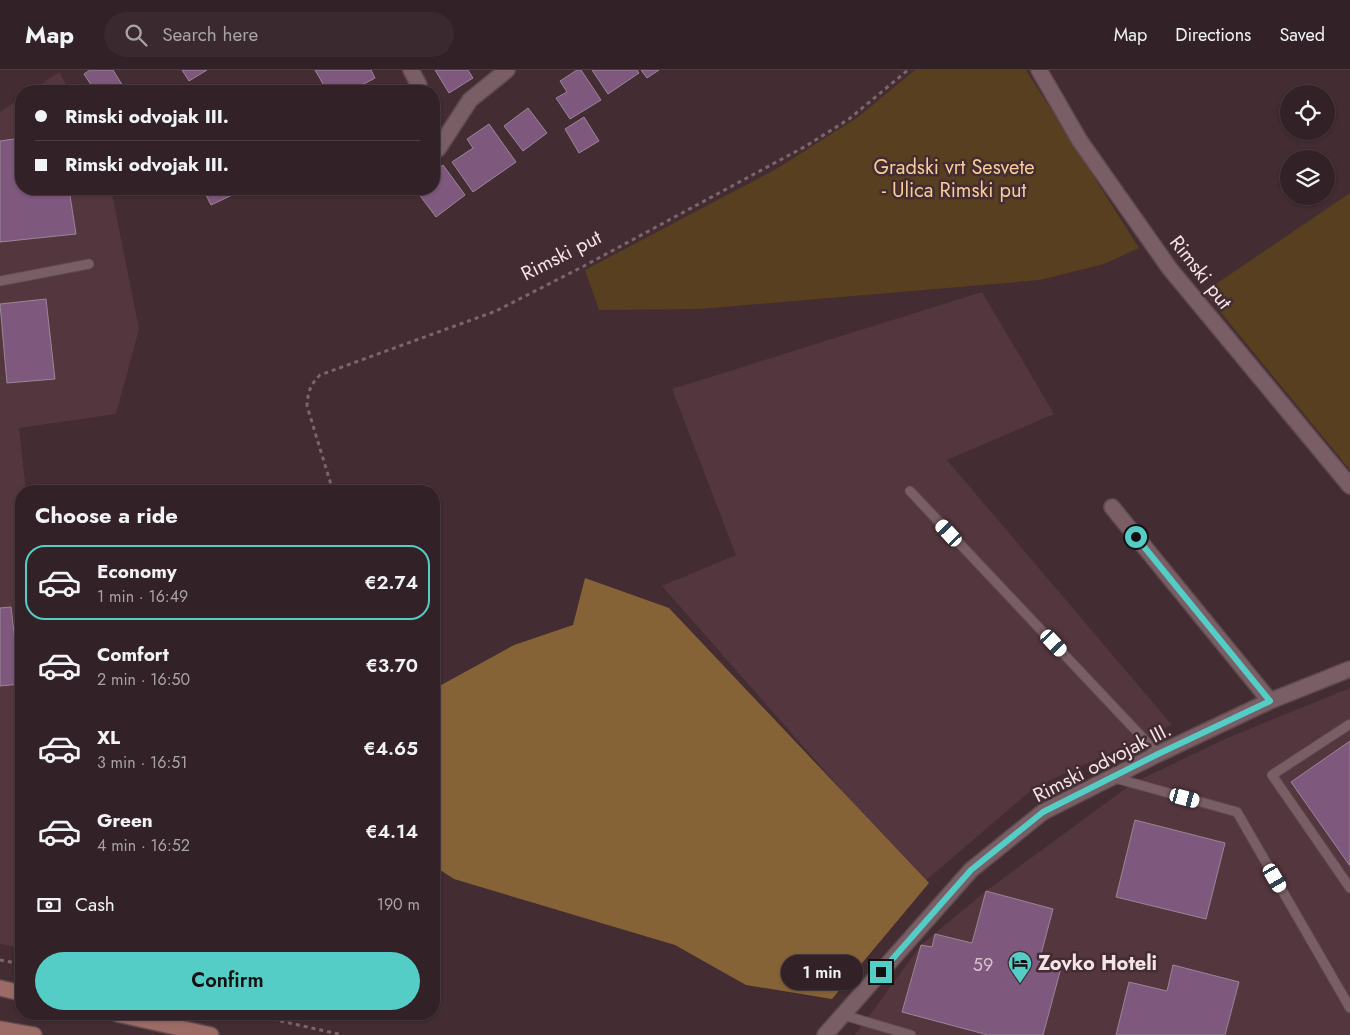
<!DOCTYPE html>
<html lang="en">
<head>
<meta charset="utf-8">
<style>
	body { margin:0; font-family:Jost,sans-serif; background:#3a292e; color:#f1f3f6; height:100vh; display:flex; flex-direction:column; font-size:19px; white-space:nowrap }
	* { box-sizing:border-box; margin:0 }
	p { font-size:16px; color:#a8a3a7 }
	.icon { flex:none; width:28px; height:28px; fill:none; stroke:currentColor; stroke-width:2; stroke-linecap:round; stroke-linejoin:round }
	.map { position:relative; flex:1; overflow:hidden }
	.details { position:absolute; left:15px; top:415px; width:425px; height:535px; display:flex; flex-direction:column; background:#322126; border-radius:20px; box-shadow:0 1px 4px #0004,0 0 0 1px #4d3e43 }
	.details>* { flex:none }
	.guide { position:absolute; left:15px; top:15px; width:425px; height:110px; border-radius:20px; box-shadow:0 1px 4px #0004,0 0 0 1px #4d3e43; display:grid; align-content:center; height:110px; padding:0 20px; background:#322126 }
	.tools { position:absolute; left:1280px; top:15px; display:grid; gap:10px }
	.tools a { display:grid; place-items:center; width:55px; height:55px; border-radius:50%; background:#322126; box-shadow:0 1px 4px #0004,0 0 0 1px #4d3e43; font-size:25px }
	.end { position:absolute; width:22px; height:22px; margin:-11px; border:6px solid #54cdc7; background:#111; box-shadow:0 0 0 2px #111 }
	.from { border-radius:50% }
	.bubble { position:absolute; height:35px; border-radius:18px; background:#322126; box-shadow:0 1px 4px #0004,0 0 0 1px #4d3e43; font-size:16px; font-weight:600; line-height:35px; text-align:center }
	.car { position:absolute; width:15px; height:30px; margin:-15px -8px; border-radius:6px; box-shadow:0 0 4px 1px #0007; background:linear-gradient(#fff 24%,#345 0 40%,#fff 0 76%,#345 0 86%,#fff 0) }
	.guide b { display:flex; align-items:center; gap:18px; height:48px; font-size:19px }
	.guide b+b { border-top:1px solid #4d3e43 }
	.guide i { width:12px; height:12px; background:#f1f3f6 }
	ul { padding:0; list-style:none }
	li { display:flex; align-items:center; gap:15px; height:75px; margin:0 10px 8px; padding:0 10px; border:2px solid transparent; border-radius:20px }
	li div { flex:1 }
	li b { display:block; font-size:19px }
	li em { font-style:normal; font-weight:600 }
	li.active { border-color:#54cdc7 }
	li>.icon { width:45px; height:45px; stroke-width:1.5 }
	h2 { padding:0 20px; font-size:22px; line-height:60px }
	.pay { display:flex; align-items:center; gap:12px; height:55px; padding:0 20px; font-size:19px }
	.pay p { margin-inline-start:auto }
	.button { display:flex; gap:10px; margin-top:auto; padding:10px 20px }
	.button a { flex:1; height:58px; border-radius:30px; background:#54cdc7; color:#111; font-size:20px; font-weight:600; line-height:58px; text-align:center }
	header { display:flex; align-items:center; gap:30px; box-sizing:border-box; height:70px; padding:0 25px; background:#322126; border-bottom:1px solid #4d3e43 }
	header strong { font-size:24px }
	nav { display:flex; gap:28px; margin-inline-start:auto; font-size:18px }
	.search { width:350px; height:45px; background:#3a292e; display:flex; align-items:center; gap:12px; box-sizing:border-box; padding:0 18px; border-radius:28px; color:#a8a3a7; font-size:19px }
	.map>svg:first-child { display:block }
	.built { fill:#54363e }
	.green { fill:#573f20 }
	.forest { fill:#866337 }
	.building { fill:#7f587d; stroke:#9a8698 }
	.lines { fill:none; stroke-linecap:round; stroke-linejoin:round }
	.lane-casing { stroke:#5e4a50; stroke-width:11 }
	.street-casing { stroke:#5e4a50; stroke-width:18 }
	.secondary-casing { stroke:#5e4a50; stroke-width:18 }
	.path { stroke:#7b666b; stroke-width:3; stroke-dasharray:4 4; stroke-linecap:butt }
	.lane { stroke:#795f65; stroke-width:9 }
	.street { stroke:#795f65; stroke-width:15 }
	.secondary { stroke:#9c6b66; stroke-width:15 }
	.route { stroke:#54cdc7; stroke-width:6 }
	.labels { text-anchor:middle; stroke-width:5; stroke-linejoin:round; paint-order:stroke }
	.number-label { font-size:18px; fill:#d7c1cd }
	.park-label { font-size:20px; fill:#f7cc96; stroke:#432c32 }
	.street-label { font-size:20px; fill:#f4e4e8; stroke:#432c32 }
	.poi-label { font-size:20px; font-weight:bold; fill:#f4e4e8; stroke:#432c32; text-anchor:start }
</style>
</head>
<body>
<header>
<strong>Map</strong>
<div class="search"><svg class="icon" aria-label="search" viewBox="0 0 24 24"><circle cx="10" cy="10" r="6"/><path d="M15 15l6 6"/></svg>Search here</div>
<nav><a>Map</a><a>Directions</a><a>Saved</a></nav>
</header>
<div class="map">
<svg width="1350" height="965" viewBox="0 0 1350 965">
	<rect width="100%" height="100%" fill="#432c32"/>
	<path class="built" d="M59,2L70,21H31Z
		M21,28V119H111L139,259L116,344L19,358L26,421H21V878L0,874V42Z
		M982,222L1054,344L947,390L1172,655L1035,717L923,813L662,516L736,485L672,319Z
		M1350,618V965H855L921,875L986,821L1133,713L1227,668Z"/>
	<path class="green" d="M915,0H1026L1139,178L1104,194L1040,210L700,239L599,240L585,200L778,98L858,47Z
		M1350,123V400L1204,222Z"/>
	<path class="forest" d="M585,508L669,538L929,813L832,929L746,915L675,875L454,809L434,796V619L514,575L573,555Z"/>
	<path class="building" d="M90,0H113L126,21H95L84,4Z
		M182,0H207L189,11Z
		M315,0H371L375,8L351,21H327Z
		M435,0H468L473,8L449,23Z
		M577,0H581L601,30L570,49L556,28L567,22L560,11Z
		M592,0H637L639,3L608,24Z
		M641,0H659L647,8Z
		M528,38L547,63L523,81L504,56Z
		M584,47L599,71L579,83L565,59Z
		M489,54L516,92L473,122L452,92L473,78L467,69Z
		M21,68V119H69L76,164L0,172V71Z
		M443,95L465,125L436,147L415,119H434V102Z
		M203,119H245L211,135Z
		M46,229L55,309L7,313L0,234Z
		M11,537L20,614L0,616V538Z
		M1350,671V796L1291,712Z
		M1135,750L1225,773L1206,849L1116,827Z
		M986,821L1053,839L1039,892L1061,898L1043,965H988L902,942L921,875L932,877L935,864L972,873Z
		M1173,895L1239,912L1225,965H1116L1129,912L1167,921Z"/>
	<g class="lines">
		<g class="lane-casing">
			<path id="lane" d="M0,211L89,194
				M910,421L1158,684
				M1350,654L1272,705L1350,818
				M1111,707L1237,742L1350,938
				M843,945L911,965"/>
		</g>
		<g class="street-casing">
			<path id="street" d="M411,0L419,15
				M1039,0L1080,71L1170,199L1350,416
				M438,79L470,30L507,0
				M1112,437L1270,631
				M825,965L971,800L1043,742L1158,684L1270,631L1350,599"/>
		</g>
		<g class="secondary-casing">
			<path id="secondary" d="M0,918L21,923
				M117,944L211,965
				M0,959L34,965"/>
		</g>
		<path class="path" d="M333,421L307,336C308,322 310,315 320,305L496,241L584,196L806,76L849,49L908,0
			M0,890L21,894
			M249,944L343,965"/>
		<use href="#lane" class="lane"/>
		<use href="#street" class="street"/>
		<use href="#secondary" class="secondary"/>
	</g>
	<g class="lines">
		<path class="route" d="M881,902L971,800L1043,742L1158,684L1270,631L1136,467"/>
	</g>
	<defs>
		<g id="hotel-pin" transform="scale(1.25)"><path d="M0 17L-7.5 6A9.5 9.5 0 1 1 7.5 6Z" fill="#54cdc7" stroke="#432c32"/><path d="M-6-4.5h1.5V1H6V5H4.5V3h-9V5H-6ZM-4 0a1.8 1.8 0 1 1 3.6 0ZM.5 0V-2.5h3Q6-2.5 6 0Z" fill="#111"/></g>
	</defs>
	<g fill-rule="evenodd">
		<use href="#hotel-pin" x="1020" y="893"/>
	</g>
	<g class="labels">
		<g class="number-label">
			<text x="983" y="901">59</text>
		</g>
		<g class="park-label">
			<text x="954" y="104">Gradski vrt Sesvete<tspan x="954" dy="23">- Ulica Rimski put</tspan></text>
		</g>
		<g class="street-label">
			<text transform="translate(561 185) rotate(-27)" y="7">Rimski put</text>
			<text transform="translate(1201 202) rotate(52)" y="7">Rimski put</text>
			<text transform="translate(1102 692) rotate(-27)" y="7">Rimski odvojak III.</text>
		</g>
		<g class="poi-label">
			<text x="1038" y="900">Zovko Hoteli</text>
		</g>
	</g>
</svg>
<div class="tools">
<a><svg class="icon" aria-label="locate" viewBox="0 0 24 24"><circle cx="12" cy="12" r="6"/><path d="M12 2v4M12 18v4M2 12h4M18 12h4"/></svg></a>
<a><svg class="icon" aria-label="layers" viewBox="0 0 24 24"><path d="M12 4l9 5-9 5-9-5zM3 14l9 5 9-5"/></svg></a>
</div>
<i class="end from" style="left:1136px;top:467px"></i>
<i class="end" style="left:881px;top:902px"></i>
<div class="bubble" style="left:781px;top:885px;width:82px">1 min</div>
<i class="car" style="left:949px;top:463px;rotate:317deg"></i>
<i class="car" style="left:1054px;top:573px;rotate:137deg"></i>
<i class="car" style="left:1185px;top:728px;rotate:105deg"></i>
<i class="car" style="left:1275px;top:808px;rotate:150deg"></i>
<div class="guide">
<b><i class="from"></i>Rimski odvojak III.</b>
<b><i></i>Rimski odvojak III.</b>
</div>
<section class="details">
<h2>Choose a ride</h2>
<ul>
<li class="active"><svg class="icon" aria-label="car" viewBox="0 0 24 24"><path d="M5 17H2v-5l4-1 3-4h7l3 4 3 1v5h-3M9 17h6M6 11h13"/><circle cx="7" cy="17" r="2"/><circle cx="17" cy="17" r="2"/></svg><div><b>Economy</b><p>1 min · 16:49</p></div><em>€2.74</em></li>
<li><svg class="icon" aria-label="car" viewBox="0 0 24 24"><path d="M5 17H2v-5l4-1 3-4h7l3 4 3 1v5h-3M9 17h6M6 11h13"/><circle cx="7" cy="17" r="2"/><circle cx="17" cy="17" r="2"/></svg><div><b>Comfort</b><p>2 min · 16:50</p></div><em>€3.70</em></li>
<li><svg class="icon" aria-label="car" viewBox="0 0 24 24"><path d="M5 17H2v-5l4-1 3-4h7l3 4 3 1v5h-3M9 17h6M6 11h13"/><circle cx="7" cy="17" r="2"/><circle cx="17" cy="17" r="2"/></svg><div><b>XL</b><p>3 min · 16:51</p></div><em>€4.65</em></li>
<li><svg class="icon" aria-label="car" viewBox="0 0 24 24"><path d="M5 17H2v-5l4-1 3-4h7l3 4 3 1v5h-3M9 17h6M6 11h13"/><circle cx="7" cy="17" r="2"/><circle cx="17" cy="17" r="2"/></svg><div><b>Green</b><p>4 min · 16:52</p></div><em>€4.14</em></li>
</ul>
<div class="pay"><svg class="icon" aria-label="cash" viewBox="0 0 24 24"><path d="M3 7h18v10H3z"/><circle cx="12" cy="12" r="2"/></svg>Cash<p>190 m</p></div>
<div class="button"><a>Confirm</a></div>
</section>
</div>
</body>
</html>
